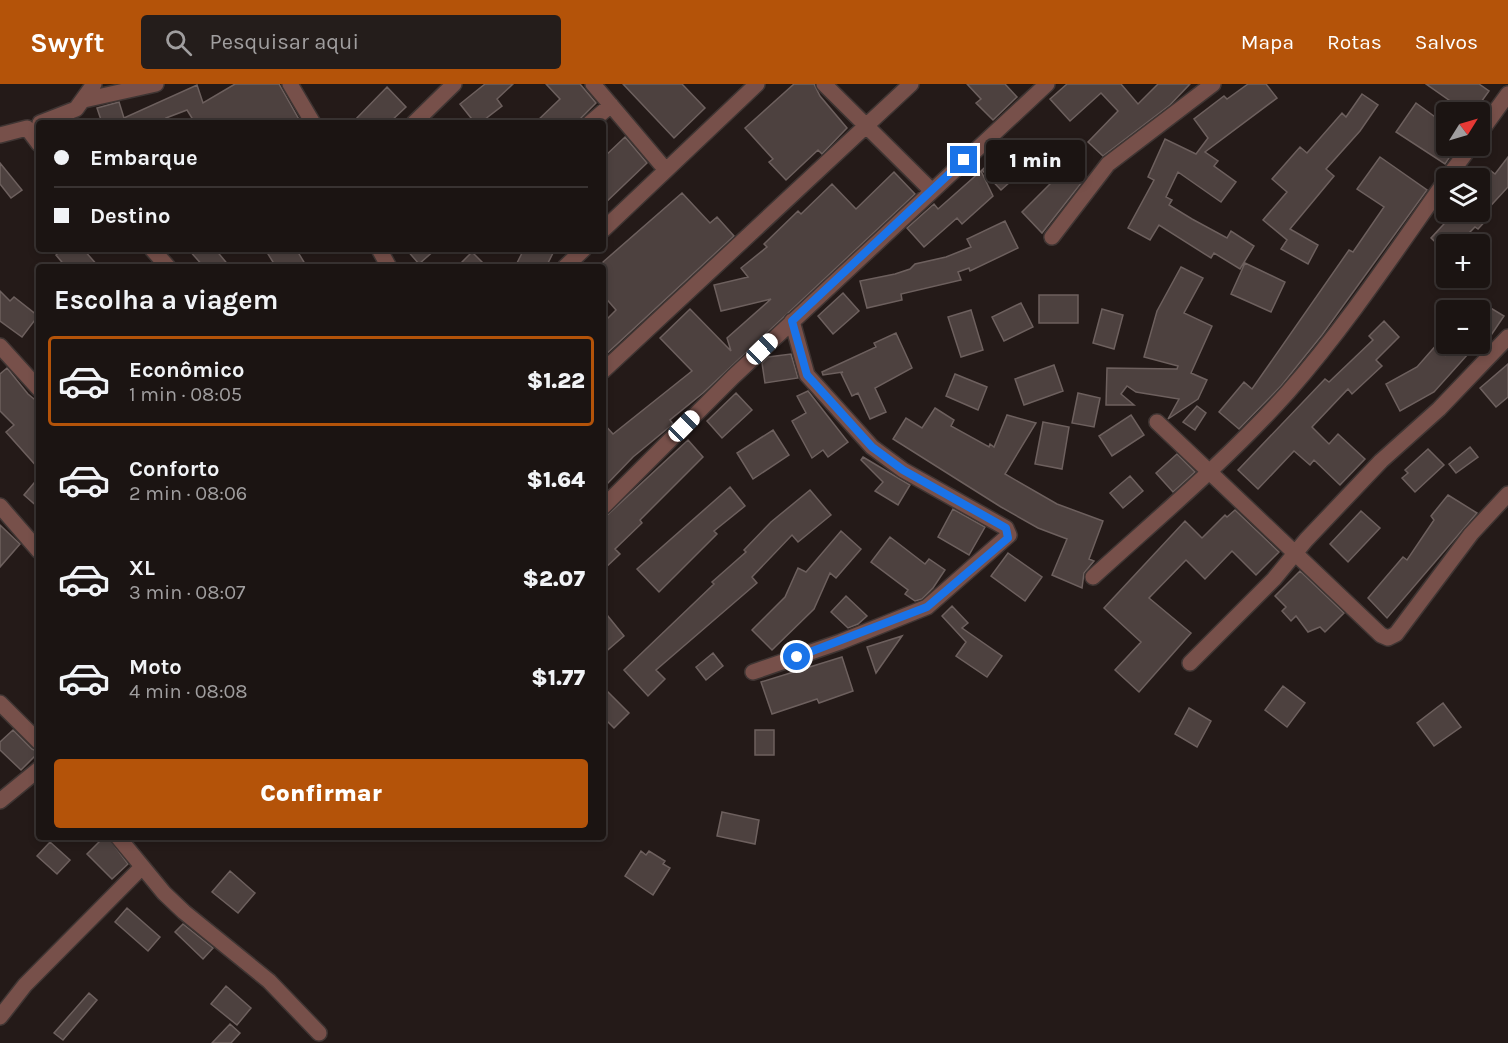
<!DOCTYPE html>
<html lang="pt">
<head>
<meta charset="utf-8">
<style>
	body { margin:0; font-family:Karla,sans-serif; background:#241d1b; color:#f1f3f6; height:100vh; display:flex; flex-direction:column; font-size:22px; white-space:nowrap }
	* { box-sizing:border-box; margin:0 }
	p { font-size:20px; color:#a09e9f }
	.icon { flex:none; width:33px; height:33px; fill:none; stroke:currentColor; stroke-width:2; stroke-linecap:round; stroke-linejoin:round }
	.map { position:relative; flex:1; overflow:hidden }
	.details { position:absolute; left:36px; top:180px; width:570px; height:576px; display:flex; flex-direction:column; background:#1b1412; border-radius:6px; box-shadow:0 3px 9px #0003,0 0 0 2px #393332 }
	.details>* { flex:none }
	.banner { position:absolute; left:36px; top:36px; width:570px; height:132px; border-radius:6px; box-shadow:0 3px 9px #0003,0 0 0 2px #393332; display:grid; align-content:center; height:132px; padding:0 18px; background:#1b1412 }
	.needle { width:39px; rotate:53deg }
	.buttons { position:absolute; left:1436px; top:18px; display:grid; gap:12px }
	.buttons a { display:grid; place-items:center; width:54px; height:54px; border-radius:6px; background:#1b1412; box-shadow:0 3px 9px #0003,0 0 0 2px #393332; font-size:30px }
	.end { position:absolute; width:27px; height:27px; margin:-14px; border:8px solid #1a73e8; background:#fff; box-shadow:0 0 0 3px #fff }
	.from { border-radius:50% }
	.bubble { position:absolute; height:42px; border-radius:6px; background:#1b1412; box-shadow:0 3px 9px #0003,0 0 0 2px #393332; font-size:20px; font-weight:800; line-height:42px; text-align:center }
	.car { position:absolute; width:18px; height:36px; margin:-18px -9px; border-radius:8px; box-shadow:0 0 4px 2px #0007; background:linear-gradient(#fff 24%,#345 0 40%,#fff 0 76%,#345 0 86%,#fff 0) }
	.banner b { display:flex; align-items:center; gap:21px; height:57px; font-size:22px }
	.banner b+b { border-top:2px solid #393332 }
	.banner i { width:15px; height:15px; background:#f1f3f6 }
	ul { padding:0; list-style:none }
	li { display:flex; align-items:center; gap:18px; height:90px; margin:0 12px 9px; padding:0 6px; border:3px solid transparent; border-radius:6px }
	li div { flex:1 }
	li b { display:block; font-size:22px }
	li em { font-style:normal; font-weight:800 }
	li.active { border-color:#b45309 }
	li>.icon { width:54px; height:54px; stroke-width:1.5 }
	h2 { padding:0 18px; font-size:27px; line-height:72px }
	.primary-button { display:flex; gap:12px; margin-top:auto; padding:12px 18px }
	.primary-button a { flex:1; height:69px; border-radius:6px; background:#b45309; color:#fff; font-size:24px; font-weight:800; line-height:69px; text-align:center }
	header { display:flex; align-items:center; gap:36px; box-sizing:border-box; height:84px; padding:0 30px; background:#b45309; color:#fff }
	header strong { font-size:28px }
	nav { display:flex; gap:33px; margin-inline-start:auto; font-size:21px }
	.search { width:420px; height:54px; background:#241d1b; display:flex; align-items:center; gap:15px; box-sizing:border-box; padding:0 21px; border-radius:6px; color:#a09e9f; font-size:22px }
	.map>svg:first-child { display:block }
	.building { fill:#4d413f; stroke:#6d605e; stroke-width:1.5 }
	.lines { fill:none; stroke-linecap:round; stroke-linejoin:round }
	.street-casing { stroke:#3f3533; stroke-width:18 }
	.street { stroke:#77504a; stroke-width:15 }
	.route { stroke:#1a73e8; stroke-width:8 }
</style>
</head>
<body>
<header>
<strong>Swyft</strong>
<div class="search"><svg class="icon" aria-label="search" viewBox="0 0 24 24"><circle cx="10" cy="10" r="6"/><path d="M15 15l6 6"/></svg>Pesquisar aqui</div>
<nav><a>Mapa</a><a>Rotas</a><a>Salvos</a></nav>
</header>
<div class="map">
<svg width="1508" height="959" viewBox="0 0 1508 959">
	<rect width="100%" height="100%" fill="#241a18"/>
	<path class="building" d="M235,0H279L301,39H195L187,26L166,34L168,39H102L97,24L119,18L124,34L197,1L203,19Z
		M485,0H513L497,15L502,22L480,39H475L460,20Z
		M546,0H580L596,19L576,39H535L560,15Z
		M623,0H682L705,24L674,54Z
		M794,0H814L820,12L847,44L822,70L818,66L786,96L769,78L773,75L745,44Z
		M967,0H1005L1017,13L993,36L976,19L981,15Z
		M1067,0H1121L1138,20L1158,0H1190L1170,21L1103,72L1088,58L1118,27L1101,9L1070,37L1050,15Z
		M1248,0H1266L1277,14L1205,68L1218,77L1214,82L1236,98L1221,118L1178,88L1166,113L1172,116L1169,121L1192,135L1227,154L1231,147L1254,162L1240,185L1214,169L1211,174L1159,141L1150,156L1128,144L1154,96L1148,93L1165,55L1196,70L1208,54L1194,35L1224,12L1227,15Z
		M1426,0H1479L1489,7L1474,28H1466Z
		M387,3L406,23L389,39H352Z
		M1362,10L1378,21L1360,47L1326,85L1334,92L1290,145L1318,161L1308,180L1281,165L1287,156L1263,136L1287,108L1272,95L1300,63L1307,69L1342,29L1346,33Z
		M1416,19L1446,41V62H1457L1445,80L1396,48Z
		M625,53L647,79L603,121V74Z
		M1013,57L1032,78L1001,106L982,86Z
		M1066,70L1086,93L1042,149L1022,128L1053,97L1045,87Z
		M1380,73L1427,106L1322,251L1281,302L1239,345L1219,328L1244,298L1252,305L1349,166L1353,168L1384,123L1357,105Z
		M1508,73V103L1484,129L1489,133L1478,145L1475,143L1458,160H1446V168L1431,154L1455,128H1479V100L1491,87L1495,90Z
		M0,79L22,106L11,114L0,100Z
		M981,87L993,112L962,140L957,134L924,163L907,144L934,120L938,125Z
		M894,88L915,110L703,309L670,336L673,340L633,373L608,399L603,394V339L613,350L692,287L660,254L690,225L731,267L727,254L771,215L721,227L714,201L748,193L741,184L767,163L764,160L798,127L801,130L832,100L856,125Z
		M682,109L710,139L717,133L734,152L603,273V239L616,226L603,211V178Z
		M1005,137L1018,164L970,187L969,184L958,188L961,196L901,210L902,216L867,224L860,197L895,190L910,185L915,180L946,173L971,163L967,155Z
		M63,165H83L99,183H66L56,171Z
		M188,165H215L230,183H204Z
		M276,165H296L307,183H276L268,170Z
		M406,165H436L419,180Z
		M524,165H555L546,183H515Z
		M472,168L487,183H457Z
		M1245,179L1285,198L1271,228L1231,210Z
		M1181,183L1203,194L1184,229L1212,242L1191,289L1207,296L1198,315L1168,335L1179,315L1136,308L1127,302L1121,310L1134,321H1106L1107,284L1177,285L1178,282L1144,273L1157,227Z
		M0,207L10,217L14,213L38,232L22,253L0,237Z
		M843,209L859,227L833,250L818,232Z
		M1039,211H1078V239H1039Z
		M1479,217L1504,232L1479,269Z
		M1021,219L1033,243L1004,257L992,233Z
		M1102,225L1123,231L1114,265L1093,259Z
		M971,226L983,266L961,273L948,233Z
		M1384,237L1399,253L1376,276L1382,282L1352,310L1348,305L1312,343L1329,360L1338,350L1365,375L1340,401L1314,376L1310,381L1294,367L1258,405L1238,386L1325,295L1329,298L1373,256L1369,252Z
		M896,249L912,284L875,304L886,328L870,335L858,309L852,312L841,289L843,288L823,291L822,288L876,263L874,259Z
		M1446,250V270L1452,260H1477L1434,308L1400,327L1386,300L1417,283Z
		M791,270L798,294L765,299L762,279L768,273Z
		M1508,280V313L1496,323L1480,304Z
		M1054,281L1063,307L1024,321L1015,295Z
		M7,284L28,310L39,319V385L6,348L14,341L0,327V290Z
		M955,290L987,303L978,326L946,312Z
		M808,307L848,358L828,373L823,366L812,374L792,337L806,329L797,312Z
		M736,309L752,326L722,354L707,337Z
		M1078,309L1100,314L1094,343L1072,339Z
		M1197,322L1206,329L1195,346L1183,338Z
		M935,324L954,336L951,342L989,363L990,360L994,363L1007,331L1036,339L1005,390L1057,420L1103,437L1089,475L1094,477L1084,489L1082,504L1052,491L1067,455L1038,444L1001,423L893,355L906,334L922,344Z
		M1131,331L1144,351L1112,372L1099,352Z
		M1043,338L1069,343L1062,385L1035,380Z
		M773,346L789,371L753,395L737,369Z
		M688,356L703,373L640,436L642,439L615,465L620,470L603,486V435Z
		M1470,363L1478,373L1456,389L1449,380Z
		M1428,365L1444,381L1415,408L1402,394L1408,389L1405,386Z
		M1177,370L1195,388L1173,408L1156,389Z
		M863,373L910,401L898,421L875,407L883,398L861,376Z
		M1130,392L1143,407L1123,424L1110,409Z
		M39,393V424L24,411Z
		M730,403L745,422L714,447L717,450L659,508L637,485Z
		M810,406L831,431L798,458L792,451L752,493L757,499L656,586L665,595L648,612L624,586L714,500L712,498L746,468L744,466L771,438Z
		M1448,411L1477,429L1387,534L1368,514L1403,473L1407,476L1434,436L1431,432Z
		M953,425L985,443L969,471L938,453Z
		M1235,426L1279,468L1256,491L1232,467L1205,495L1186,476L1149,514L1191,549L1139,608L1115,586L1141,558L1104,524L1185,437L1202,454L1225,431L1227,433Z
		M1361,427L1380,444L1348,478L1330,460Z
		M0,441L20,460L0,483Z
		M841,447L861,465L836,494L830,489L814,525L772,566L752,546L785,513L798,484L806,488Z
		M890,453L925,480L929,475L945,486L933,504L922,515L915,517L905,510L908,506L871,478Z
		M1008,469L1042,493L1025,517L991,492Z
		M1300,487L1344,529L1325,548L1320,543L1308,548L1296,532L1291,537L1282,527L1286,523L1275,512Z
		M846,512L867,532L858,540L848,544L831,528Z
		M952,522L968,539L962,544L1002,572L987,593L956,572L966,558L942,532Z
		M603,526L624,552L603,570Z
		M902,552L876,589L867,563Z
		M713,569L723,582L706,596L696,583Z
		M842,573L853,607L819,619L817,615L772,630L761,598Z
		M1283,602L1305,619L1287,643L1265,626Z
		M603,603L629,629L614,644L603,633Z
		M1443,619L1461,643L1434,662L1417,639Z
		M1189,624L1211,637L1197,663L1175,650Z
		M13,646L32,665L39,668L21,686L0,666V658Z
		M755,646H774V671H755Z
		M722,728L759,736L755,760L717,752Z
		M104,753H108L128,780L112,795L87,770Z
		M50,758L70,776L57,790L37,772Z
		M641,767L646,771L649,767L665,777L663,780L670,784L653,811L625,792Z
		M230,787L255,809L238,829L212,808Z
		M127,824L160,853L148,867L115,838Z
		M183,840L213,864L203,875L175,848Z
		M226,902L251,924L237,941L211,920Z
		M89,909L97,916L63,956L54,949Z
		M230,940L240,949L231,959H212Z"/>
	<g class="lines">
		<g class="street-casing">
			<path id="street" d="M290,0L313,39
				M593,0L665,85
				M824,0L932,107
				M84,16L156,0
				M40,39L76,25L94,0
				M414,39L454,0
				M590,39L611,21
				M1479,50L1508,10
				M0,51L27,44L39,60
				M1447,94L1471,62
				M603,146L757,0
				M1052,153L1108,80L1213,0
				M152,165L168,183
				M379,165L389,183
				M565,183L584,165
				M0,262L39,305
				M603,287L911,0
				M1157,338L1381,551L1388,554L1396,550L1471,450L1508,410
				M0,422L39,467
				M603,423L733,293L1047,0
				M1093,493C1159,433 1228,375 1288,308C1346,242 1395,168 1446,96
				M1190,579L1274,495L1306,456L1381,377L1439,325L1508,253
				M753,588L840,558L927,523L1009,451L1006,444L903,386L872,363L807,291L792,237
				M0,619L39,658
				M0,717L39,685
				M118,753L164,809L184,828L269,897L319,949
				M0,933L25,901L142,783"/>
		</g>
		<use href="#street" class="street"/>
	</g>
	<g class="lines">
		<path class="route" d="M797,573L927,523L1008,454L1006,444L903,386L872,363L807,291L792,237L964,76"/>
	</g>
</svg>
<div class="buttons">
<a><svg class="needle" viewBox="-14 -14 28 28"><path d="M0-13l5 13h-10z" fill="#e53935"/><path d="M0 13l5-13h-10z" fill="#a09e9f"/></svg></a>
<a><svg class="icon" aria-label="layers" viewBox="0 0 24 24"><path d="M12 4l9 5-9 5-9-5zM3 14l9 5 9-5"/></svg></a>
<a>+</a>
<a>−</a>
</div>
<i class="end from" style="left:797px;top:573px"></i>
<i class="end" style="left:964px;top:76px"></i>
<div class="bubble" style="left:986px;top:56px;width:99px">1 min</div>
<i class="car" style="left:762px;top:265px;rotate:46deg"></i>
<i class="car" style="left:684px;top:342px;rotate:45deg"></i>
<div class="banner">
<b><i class="from"></i>Embarque</b>
<b><i></i>Destino</b>
</div>
<section class="details">
<h2>Escolha a viagem</h2>
<ul>
<li class="active"><svg class="icon" aria-label="car" viewBox="0 0 24 24"><path d="M5 17H2v-5l4-1 3-4h7l3 4 3 1v5h-3M9 17h6M6 11h13"/><circle cx="7" cy="17" r="2"/><circle cx="17" cy="17" r="2"/></svg><div><b>Econômico</b><p>1 min · 08:05</p></div><em>$1.22</em></li>
<li><svg class="icon" aria-label="car" viewBox="0 0 24 24"><path d="M5 17H2v-5l4-1 3-4h7l3 4 3 1v5h-3M9 17h6M6 11h13"/><circle cx="7" cy="17" r="2"/><circle cx="17" cy="17" r="2"/></svg><div><b>Conforto</b><p>2 min · 08:06</p></div><em>$1.64</em></li>
<li><svg class="icon" aria-label="car" viewBox="0 0 24 24"><path d="M5 17H2v-5l4-1 3-4h7l3 4 3 1v5h-3M9 17h6M6 11h13"/><circle cx="7" cy="17" r="2"/><circle cx="17" cy="17" r="2"/></svg><div><b>XL</b><p>3 min · 08:07</p></div><em>$2.07</em></li>
<li><svg class="icon" aria-label="car" viewBox="0 0 24 24"><path d="M5 17H2v-5l4-1 3-4h7l3 4 3 1v5h-3M9 17h6M6 11h13"/><circle cx="7" cy="17" r="2"/><circle cx="17" cy="17" r="2"/></svg><div><b>Moto</b><p>4 min · 08:08</p></div><em>$1.77</em></li>
</ul>
<div class="primary-button"><a>Confirmar</a></div>
</section>
</div>
</body>
</html>
